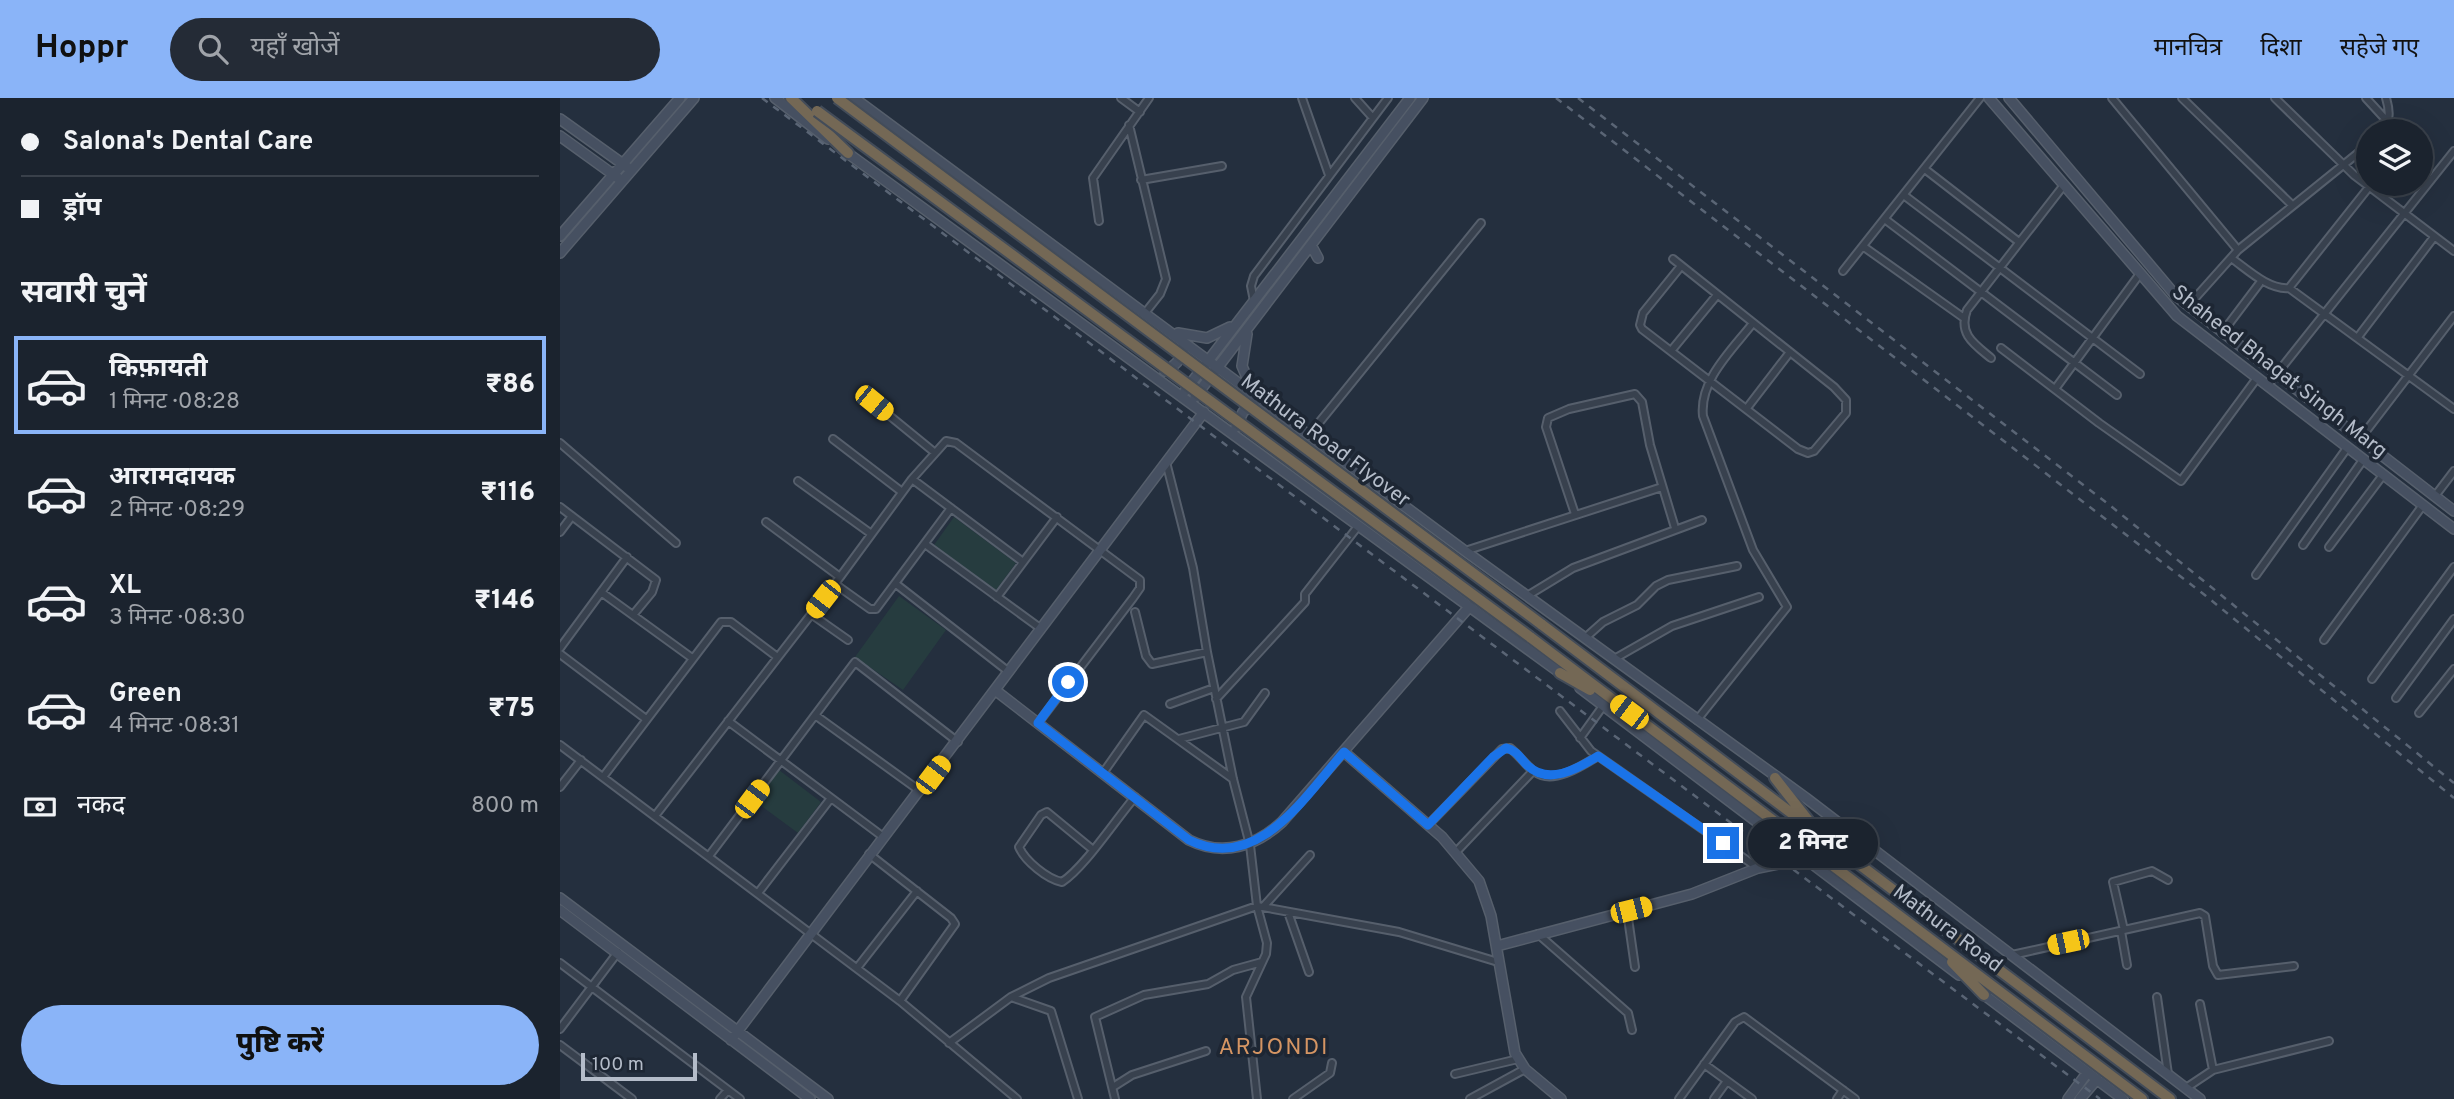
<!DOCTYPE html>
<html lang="hi">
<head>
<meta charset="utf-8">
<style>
	body { margin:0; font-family:Overpass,"Noto Sans Devanagari",sans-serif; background:#242b36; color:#f1f3f6; height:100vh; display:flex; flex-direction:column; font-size:26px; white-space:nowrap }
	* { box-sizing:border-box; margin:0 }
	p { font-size:23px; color:#a0a4aa }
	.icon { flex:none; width:38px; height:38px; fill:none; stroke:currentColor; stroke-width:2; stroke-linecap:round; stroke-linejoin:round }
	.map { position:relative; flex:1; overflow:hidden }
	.drawer { display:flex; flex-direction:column; background:#1b232e; width:560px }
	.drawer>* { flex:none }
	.hud { display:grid; align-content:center; height:154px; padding:0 21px; background:#1b232e }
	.fabs { position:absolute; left:1796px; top:21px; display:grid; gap:14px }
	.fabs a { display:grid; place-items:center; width:77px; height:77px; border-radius:50%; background:#1b232e; box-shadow:0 7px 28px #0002,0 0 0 2px #39404a; font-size:35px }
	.scale { position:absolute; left:21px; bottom:18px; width:116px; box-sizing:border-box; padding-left:7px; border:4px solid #b4bcc9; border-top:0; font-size:19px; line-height:24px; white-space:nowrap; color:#b4bcc9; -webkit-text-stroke:5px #1d2633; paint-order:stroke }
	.end { position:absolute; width:32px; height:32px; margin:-16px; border:9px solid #1a73e8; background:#fff; box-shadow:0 0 0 4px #fff }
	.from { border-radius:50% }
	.bubble { position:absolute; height:49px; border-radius:24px; background:#1b232e; box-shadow:0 7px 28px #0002,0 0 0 2px #39404a; font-size:23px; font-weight:800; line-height:49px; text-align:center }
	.car { position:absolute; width:21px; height:42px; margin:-21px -10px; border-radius:9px; box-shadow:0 0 5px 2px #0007; background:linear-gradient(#f5c518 24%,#345 0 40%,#f5c518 0 76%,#345 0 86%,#f5c518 0) }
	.hud b { display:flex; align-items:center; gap:24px; height:66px; font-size:26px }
	.hud b+b { border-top:2px solid #39404a }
	.hud i { width:18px; height:18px; background:#f1f3f6 }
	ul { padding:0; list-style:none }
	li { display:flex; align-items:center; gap:21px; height:98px; margin:0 14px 10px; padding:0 7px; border:4px solid transparent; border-radius:0px }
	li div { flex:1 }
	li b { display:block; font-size:26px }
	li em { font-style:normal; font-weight:800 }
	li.selected { border-color:#8ab4f8 }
	li>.icon { width:63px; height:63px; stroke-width:1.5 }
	h2 { padding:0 21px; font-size:32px; line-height:84px }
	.pay { display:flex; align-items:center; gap:18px; height:77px; padding:0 21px; font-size:26px }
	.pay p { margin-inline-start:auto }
	.cta { display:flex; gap:14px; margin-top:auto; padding:14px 21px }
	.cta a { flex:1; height:80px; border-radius:42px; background:#8ab4f8; color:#111; font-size:28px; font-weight:800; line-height:80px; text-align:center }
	header { display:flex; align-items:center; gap:42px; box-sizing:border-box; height:98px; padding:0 35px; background:#8ab4f8; color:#111 }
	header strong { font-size:33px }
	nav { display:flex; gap:38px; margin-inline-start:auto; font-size:24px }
	.search { width:490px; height:63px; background:#242b36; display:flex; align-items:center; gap:18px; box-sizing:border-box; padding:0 24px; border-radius:38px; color:#a0a4aa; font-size:26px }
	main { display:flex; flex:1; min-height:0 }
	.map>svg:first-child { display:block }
	.green { fill:#263c3f }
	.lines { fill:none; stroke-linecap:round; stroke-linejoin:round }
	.street-casing { stroke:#565f6c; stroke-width:10 }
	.secondary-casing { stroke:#565f6c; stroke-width:12 }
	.highway-casing { stroke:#434c59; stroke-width:14 }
	.street { stroke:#38414e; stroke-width:6 }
	.secondary { stroke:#465061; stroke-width:9 }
	.highway { stroke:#746855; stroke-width:10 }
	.rail { stroke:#5a6575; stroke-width:2.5; stroke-dasharray:7 7; stroke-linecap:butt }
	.highway-bridge-casing { stroke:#434c59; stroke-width:14; stroke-linecap:butt }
	.highway-bridge { stroke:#746855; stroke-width:10 }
	.route { stroke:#1a73e8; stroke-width:9 }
	.labels { text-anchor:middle; stroke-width:7; stroke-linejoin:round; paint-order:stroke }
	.street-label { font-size:21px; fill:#b4bcc9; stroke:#1d2633 }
	.neighbourhood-label { font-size:23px; letter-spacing:2px; fill:#d59563; stroke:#1d2633 }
</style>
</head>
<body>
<header>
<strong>Hoppr</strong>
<div class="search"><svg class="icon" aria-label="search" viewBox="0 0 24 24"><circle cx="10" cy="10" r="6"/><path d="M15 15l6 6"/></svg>यहाँ खोजें</div>
<nav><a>मानचित्र</a><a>दिशा</a><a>सहेजे गए</a></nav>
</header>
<main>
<section class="drawer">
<div class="hud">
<b><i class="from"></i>Salona's Dental Care</b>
<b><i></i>ड्रॉप</b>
</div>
<h2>सवारी चुनें</h2>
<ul>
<li class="selected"><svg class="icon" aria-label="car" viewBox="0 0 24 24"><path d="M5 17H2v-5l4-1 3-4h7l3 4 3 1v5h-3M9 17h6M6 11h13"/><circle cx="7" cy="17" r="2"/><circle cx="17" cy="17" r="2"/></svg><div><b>किफ़ायती</b><p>1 मिनट · 08:28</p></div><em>₹86</em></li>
<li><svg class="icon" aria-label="car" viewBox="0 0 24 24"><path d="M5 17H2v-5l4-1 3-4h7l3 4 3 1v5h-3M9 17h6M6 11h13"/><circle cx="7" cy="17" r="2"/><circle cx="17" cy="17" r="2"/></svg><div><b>आरामदायक</b><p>2 मिनट · 08:29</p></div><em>₹116</em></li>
<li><svg class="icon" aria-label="car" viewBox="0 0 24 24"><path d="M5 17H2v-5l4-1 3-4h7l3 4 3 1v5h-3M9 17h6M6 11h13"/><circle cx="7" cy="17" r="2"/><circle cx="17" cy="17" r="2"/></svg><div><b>XL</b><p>3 मिनट · 08:30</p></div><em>₹146</em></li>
<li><svg class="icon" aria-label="car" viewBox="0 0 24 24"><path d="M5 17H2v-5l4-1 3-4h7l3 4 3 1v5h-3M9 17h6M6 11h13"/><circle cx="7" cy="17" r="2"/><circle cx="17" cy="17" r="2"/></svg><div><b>Green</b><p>4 मिनट · 08:31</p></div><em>₹75</em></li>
</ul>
<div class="pay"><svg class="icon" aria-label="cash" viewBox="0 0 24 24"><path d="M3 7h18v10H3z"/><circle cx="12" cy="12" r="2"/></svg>नकद<p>800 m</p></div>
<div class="cta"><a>पुष्टि करें</a></div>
</section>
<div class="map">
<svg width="1894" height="1001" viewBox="0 0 1894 1001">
	<rect width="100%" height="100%" fill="#242f3e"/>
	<path class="green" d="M394,419L456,465L436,492L374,447Z
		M339,498L386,532L343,592L295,559Z
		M219,672L261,704L238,735L196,704Z"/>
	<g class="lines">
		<g class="street-casing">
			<path id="street" d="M561,0L580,14
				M742,0L769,77
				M795,0L813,20
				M1552,0L1678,152
				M1622,0L1731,106
				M1715,0L1794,77L1894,153
				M1806,0L1828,24
				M569,27L606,181L600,196L585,215
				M1823,33C1830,22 1830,13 1826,0
				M1366,72L1459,144
				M581,82L662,68
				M1345,98L1580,276
				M1326,122L1557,297
				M539,123L533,80L589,0
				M1304,149L1404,220
				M1671,160C1687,171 1708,192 1729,190L1894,311
				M1113,161L1274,289L1286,302V315L1254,353L1248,355L1238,351L1082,231L1080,227L1083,215L1121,168
				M1283,173L1420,0
				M1729,190L1809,89
				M694,203L691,188L694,178L828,0
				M1628,208L1678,152L1808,47
				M1662,235L1699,186
				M1798,239L1874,139
				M1441,250L1539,325L1621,383L1697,280
				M1111,253L1157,197
				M1431,260C1414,246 1398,236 1407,212L1504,87
				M1707,288L1894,53
				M1495,291L1579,177
				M314,305L374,354
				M1187,310L1230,254
				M749,337L921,125
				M273,341L342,394
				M1800,341L1894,218
				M0,345L116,445
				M606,364L633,470L647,554L673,681L690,747L697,808L707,845L706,856L686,899L697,1001
				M352,381L463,464
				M238,383L310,435
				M1875,398L1894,373
				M0,409L96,482L92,494L73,517
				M1015,416L986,329L988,320L1009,311L1075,296L1082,304L1090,347L1115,430
				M206,424L280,479
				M0,434L12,418
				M365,446L480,530
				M1743,447L1803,362
				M1769,449L1823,377
				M905,453L1102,389
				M1696,477L1787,350
				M275,486L310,511H316L391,410
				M336,486L449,574
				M41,494L132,560
				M967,498L1013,470L1142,422
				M437,499L497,419
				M575,514L586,558L592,566L647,554
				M251,516L288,542
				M1025,540L1043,524L1077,507L1096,488L1108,482L1177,468
				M1764,542L1863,407
				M0,550L67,459
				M0,556L86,621
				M1054,561L1112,528L1199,499
				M1812,581L1894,469
				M1836,600L1894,521
				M656,601L745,504V496L799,427
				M610,606L654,590
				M1000,613L1031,653L1198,770
				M1859,615L1894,571
				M255,617L360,693
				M1137,622L1227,509L1193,452L1143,318C1139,282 1172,252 1193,225
				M168,623L322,738
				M1020,640L1043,608
				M619,641L684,624L705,595
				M0,647L340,903L457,1001
				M543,675L584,617L673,681
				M43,679L161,524H171L216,558
				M0,689L21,662
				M95,718L280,479L352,381L386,343L396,345L580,482V490L573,500L478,625
				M868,727L942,651L950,650C959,657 965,667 975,674C993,687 1022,668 1038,658
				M532,751L487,714L481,717L459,749C465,763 487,781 502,784C524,770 556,721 575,699
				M896,754L973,673
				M309,756L391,820L395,826L340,903
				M149,758L295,564L398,644
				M198,795L271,700
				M703,809L750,757
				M1067,813L1075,869
				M728,814L749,874
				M1564,832L1553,784L1592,773L1608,782
				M1561,833L1567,867
				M978,836L1068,915L1072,932
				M1452,857L1640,815L1645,818L1653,868L1658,877L1734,868
				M0,865L180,1001
				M297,870L357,793
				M451,899L491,913L518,1001
				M1597,899L1608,976
				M1640,906L1653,972
				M0,931L58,854
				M389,945L451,899L489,880L697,808L839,834L938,864
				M0,947L72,1001
				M1144,966L1192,1001
				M895,976L958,961
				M553,989L572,977L646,953
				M1626,990L1653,972L1769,943
				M160,1001L168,992
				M555,1001L535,919L584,897L648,886L673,872L702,864
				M733,1001L770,975L772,965
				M910,1001L965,971
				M1119,1001L1175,924L1184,919L1295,1001
				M1154,1001L1167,983
				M1277,1001L1283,992"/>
		</g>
		<g class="secondary-casing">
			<path id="secondary" d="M215,0L268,41
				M294,0L905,453L1246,700L1640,1001
				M1429,0L1617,218L1894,431
				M1449,0L1616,198L1894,413
				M0,21L67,69
				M0,38L58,80
				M282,51L1003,577
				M0,138L120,0
				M751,147L758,160
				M0,155L134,0
				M618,235L647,240L670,229
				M687,236L682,268L691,289
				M605,273C617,267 627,256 622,241
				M625,293L850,0
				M635,299L863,0
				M676,329L683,314L694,304
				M1020,590L1399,877
				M435,592L629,742C663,759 696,748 722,724L910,508
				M784,654L882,739L919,783L931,818L955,955L965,971L1001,1001
				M0,800L268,1001
				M0,812L250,1001
				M937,848L1132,796L1198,770L1244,761
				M1419,893L1563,1001
				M171,942L644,314
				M1508,1001L1527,975
				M1520,1001L1537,981"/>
		</g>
		<g class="highway-casing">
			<path id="highway" d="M231,0L288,55
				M981,526L1610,1001
				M970,539L1582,1001
				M1000,575L1030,592
				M1215,680L1251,726
				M1392,864L1424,897"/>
		</g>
		<use href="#street" class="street"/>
		<use href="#secondary" class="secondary"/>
		<use href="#highway" class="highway"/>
		<path class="rail" d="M202,0L1540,1001
			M996,0L1646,498L1894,700
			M1018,0L1552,409L1894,685"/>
		<g class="highway-bridge-casing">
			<path id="highway-bridge" d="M277,0L981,526
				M257,13L970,539"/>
		</g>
		<use href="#highway-bridge" class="highway-bridge"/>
	</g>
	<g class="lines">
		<path class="route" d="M508,584L478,625L629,742C698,776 745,698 784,654L868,727L933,659L946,650C956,652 960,660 967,667C988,688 1017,671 1038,658L1163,745"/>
	</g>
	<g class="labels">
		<g class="street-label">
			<text transform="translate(1720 273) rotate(38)" y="7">Shaheed Bhagat Singh Marg</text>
			<text transform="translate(766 342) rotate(37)" y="7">Mathura Road Flyover</text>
			<text transform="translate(1388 830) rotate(37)" y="7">Mathura Road</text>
		</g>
		<g class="neighbourhood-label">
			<text x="714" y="956">ARJONDI</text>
		</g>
	</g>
</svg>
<div class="fabs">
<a><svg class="icon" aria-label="layers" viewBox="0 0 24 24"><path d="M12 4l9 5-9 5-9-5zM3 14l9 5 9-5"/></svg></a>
</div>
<div class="scale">100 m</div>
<i class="end from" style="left:508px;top:584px"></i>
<i class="end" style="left:1163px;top:745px"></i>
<div class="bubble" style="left:1188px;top:721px;width:130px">2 मिनट</div>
<i class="car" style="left:314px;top:305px;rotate:129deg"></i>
<i class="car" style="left:263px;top:501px;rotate:218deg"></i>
<i class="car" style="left:1069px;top:614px;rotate:307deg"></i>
<i class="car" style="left:373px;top:677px;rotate:37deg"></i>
<i class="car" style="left:192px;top:701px;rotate:37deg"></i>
<i class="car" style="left:1071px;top:812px;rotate:76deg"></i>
<i class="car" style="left:1508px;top:844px;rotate:258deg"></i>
</div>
</main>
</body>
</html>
